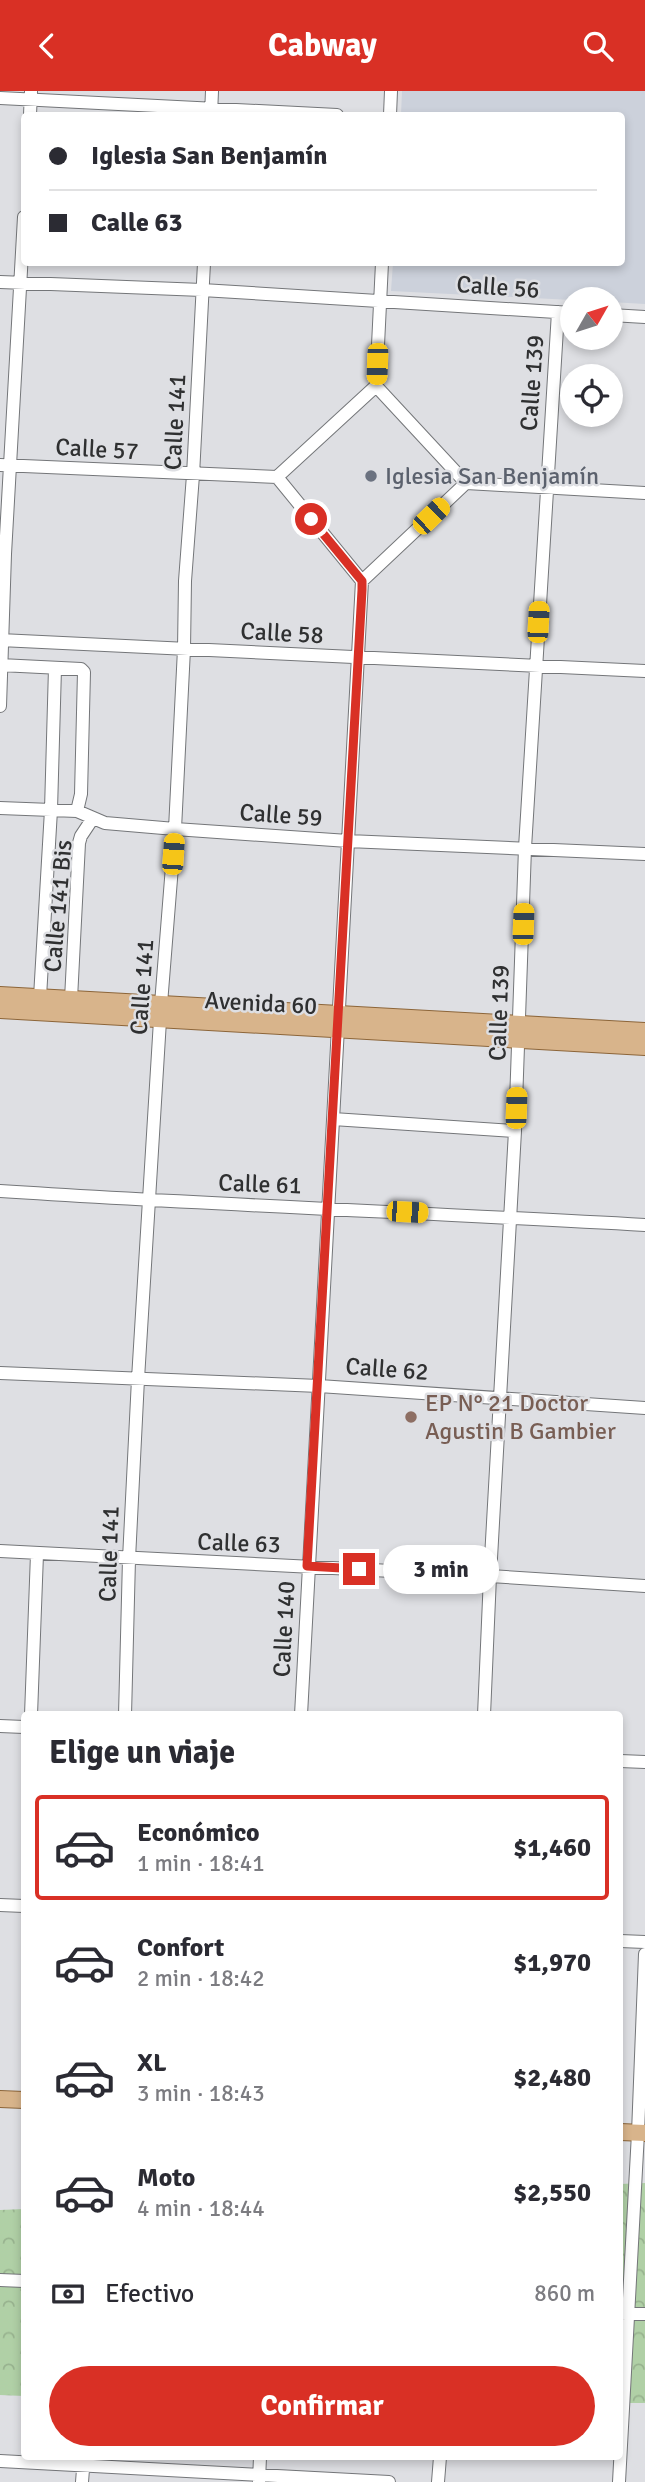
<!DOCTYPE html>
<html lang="es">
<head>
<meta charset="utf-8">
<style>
	body { margin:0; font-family:Signika,sans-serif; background:#f7f7f7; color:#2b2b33; height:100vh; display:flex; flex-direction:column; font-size:26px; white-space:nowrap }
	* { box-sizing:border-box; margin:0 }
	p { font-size:23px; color:#7c7c81 }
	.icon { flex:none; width:38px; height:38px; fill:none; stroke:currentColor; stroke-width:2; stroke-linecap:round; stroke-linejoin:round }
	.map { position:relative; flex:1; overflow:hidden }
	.sheet { position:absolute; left:21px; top:1620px; width:602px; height:749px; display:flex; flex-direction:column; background:#fff; border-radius:7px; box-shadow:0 4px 10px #0003 }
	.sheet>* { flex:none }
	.banner { position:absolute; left:21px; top:21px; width:604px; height:154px; border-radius:7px; box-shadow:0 4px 10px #0003; display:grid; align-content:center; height:154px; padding:0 28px; background:#fff }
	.needle { width:46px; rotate:51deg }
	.tools { position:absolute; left:560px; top:196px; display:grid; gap:14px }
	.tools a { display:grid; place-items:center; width:63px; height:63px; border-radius:50%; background:#fff; box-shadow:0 4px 10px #0003; font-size:35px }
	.end { position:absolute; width:32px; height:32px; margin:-16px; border:9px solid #d93025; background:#fff; box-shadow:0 0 0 4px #fff }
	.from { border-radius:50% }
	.bubble { position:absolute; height:49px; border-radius:24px; background:#fff; box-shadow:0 4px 10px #0003; font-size:23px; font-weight:700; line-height:49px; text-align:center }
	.car { position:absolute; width:21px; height:42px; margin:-21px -10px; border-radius:9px; box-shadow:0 0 5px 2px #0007; background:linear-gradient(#f5c518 24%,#345 0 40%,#f5c518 0 76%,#345 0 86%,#f5c518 0) }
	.banner b { display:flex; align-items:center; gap:24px; height:66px; font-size:26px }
	.banner b+b { border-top:2px solid #e1e1e2 }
	.banner i { width:18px; height:18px; background:#2b2b33 }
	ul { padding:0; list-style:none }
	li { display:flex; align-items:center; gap:21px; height:105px; margin:0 14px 10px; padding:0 14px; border:4px solid transparent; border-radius:7px }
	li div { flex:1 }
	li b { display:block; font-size:26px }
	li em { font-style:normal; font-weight:700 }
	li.on { border-color:#d93025 }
	li>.icon { width:63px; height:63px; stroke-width:1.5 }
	h2 { padding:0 28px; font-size:32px; line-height:84px }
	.pay { display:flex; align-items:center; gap:18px; height:77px; padding:0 28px; font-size:26px }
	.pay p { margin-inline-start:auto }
	.cta { display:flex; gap:14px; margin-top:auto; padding:14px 28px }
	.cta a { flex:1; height:80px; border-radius:42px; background:#d93025; color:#fff; font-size:28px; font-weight:700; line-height:80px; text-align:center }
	header { display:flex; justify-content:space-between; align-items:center; height:91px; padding:0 28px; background:#d93025; color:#fff; font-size:32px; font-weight:700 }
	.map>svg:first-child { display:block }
	.built { fill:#ccd1db }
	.park { fill:url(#park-crowns) }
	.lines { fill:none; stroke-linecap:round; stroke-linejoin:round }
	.minor-casing { stroke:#747679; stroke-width:14 }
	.major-casing { stroke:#8c6539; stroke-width:18 }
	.minor { stroke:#fff; stroke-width:12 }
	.major { stroke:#d8b48b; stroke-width:16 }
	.route { stroke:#d93025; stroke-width:9 }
	.worship-dot { fill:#6b7280; stroke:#dedfe3; stroke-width:2.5 }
	.education-dot { fill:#8d6e63; stroke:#dedfe3; stroke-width:2.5 }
	.labels { text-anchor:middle; stroke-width:5; stroke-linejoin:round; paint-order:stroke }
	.street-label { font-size:24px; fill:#2f3031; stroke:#dedfe3 }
	.worship-label { font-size:24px; fill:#5b616d; stroke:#dedfe3; text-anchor:start }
	.education-label { font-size:24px; fill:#785e54; stroke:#dedfe3; text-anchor:start }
</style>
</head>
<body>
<header><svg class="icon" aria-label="back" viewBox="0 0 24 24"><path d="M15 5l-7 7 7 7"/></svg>Cabway<svg class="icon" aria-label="search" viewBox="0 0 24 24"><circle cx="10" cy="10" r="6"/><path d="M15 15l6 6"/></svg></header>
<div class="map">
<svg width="645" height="2391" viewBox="0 0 645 2391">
	<defs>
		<pattern id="park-crowns" width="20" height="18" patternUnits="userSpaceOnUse" patternTransform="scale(1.75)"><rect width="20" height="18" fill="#b0d0a6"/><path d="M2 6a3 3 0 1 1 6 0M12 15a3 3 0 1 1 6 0" fill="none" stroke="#98b38f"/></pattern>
	</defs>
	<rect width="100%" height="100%" fill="#dedfe3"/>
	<path class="built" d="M402,0H645V213L611,211V208L572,209L391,200L393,172H621V24H401Z"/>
	<path class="park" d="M645,2092V2312H620V2093Z
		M24,2118V2305L0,2304V2119Z"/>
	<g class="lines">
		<g class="minor-casing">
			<path id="minor" d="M0,7L337,24
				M30,24L31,0
				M211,24L212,0
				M390,24L391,0
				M0,191L202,199L572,222
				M611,224L645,226
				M376,295L466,392
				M376,295L382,172
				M0,374L277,386
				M466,392L645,402
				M362,490L277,386L376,295
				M362,490L466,392
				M0,549L645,580
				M0,574L81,578L84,581L81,703L77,720
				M0,615L5,463L24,126
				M0,717L77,720L105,732L175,738L348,750L645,763
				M40,906L51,719L55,577
				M71,908L79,752L81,745L93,727
				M333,1028L515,1040
				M0,1100C215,1114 430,1122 645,1134
				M0,1282L319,1295L645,1317
				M0,1460L490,1485L645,1495
				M31,1624L37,1463
				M125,1624L129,1468L138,1288L161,913L175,738L184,558L185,490L193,384L204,172
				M301,1624L362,490
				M484,1624L490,1485L515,1040L525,757L558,221
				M0,1635L24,1636
				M620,1670L645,1671
				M0,1814L24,1815
				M620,1850L645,1851
				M0,2189L24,2190
				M620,2222L645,2223
				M0,2370L389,2391
				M259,2390L260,2366
				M82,2391L84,2366
				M438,2391L440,2366
				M619,2391L638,2042L645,1863"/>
		</g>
		<g class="major-casing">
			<path id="major" d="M0,904L645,940
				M0,919L645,956
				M0,2008L24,2009
				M620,2041L645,2042"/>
		</g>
		<use href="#minor" class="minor"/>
		<use href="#major" class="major"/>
	</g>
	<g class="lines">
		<path class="route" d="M311,428L362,490V499L307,1475L359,1478"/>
	</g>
	<circle class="worship-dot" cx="371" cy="385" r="7"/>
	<circle class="education-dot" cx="411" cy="1326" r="7"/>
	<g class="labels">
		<g class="street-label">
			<text transform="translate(498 196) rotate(4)" y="8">Calle 56</text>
			<text transform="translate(532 292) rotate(-86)" y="8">Calle 139</text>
			<text transform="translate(175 331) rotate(-87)" y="8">Calle 141</text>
			<text transform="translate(97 358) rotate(3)" y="8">Calle 57</text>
			<text transform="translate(282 542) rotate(3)" y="8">Calle 58</text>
			<text transform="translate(281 724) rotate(4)" y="8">Calle 59</text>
			<text transform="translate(58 815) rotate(-85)" y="8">Calle 141 Bis</text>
			<text transform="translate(142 896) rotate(-86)" y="8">Calle 141</text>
			<text transform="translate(261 912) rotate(3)" y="8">Avenida 60</text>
			<text transform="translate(499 922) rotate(-88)" y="8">Calle 139</text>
			<text transform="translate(260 1093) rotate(2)" y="8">Calle 61</text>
			<text transform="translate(387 1278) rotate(4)" y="8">Calle 62</text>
			<text transform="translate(239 1452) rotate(2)" y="8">Calle 63</text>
			<text transform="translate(109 1463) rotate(-88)" y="8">Calle 141</text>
			<text transform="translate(284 1538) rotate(-87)" y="8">Calle 140</text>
		</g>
		<g class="worship-label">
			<text x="385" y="393">Iglesia San Benjamín</text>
		</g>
		<g class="education-label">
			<text x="425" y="1320">EP N° 21 Doctor<tspan x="425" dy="28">Agustin B Gambier</tspan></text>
		</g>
	</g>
</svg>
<div class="tools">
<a><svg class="needle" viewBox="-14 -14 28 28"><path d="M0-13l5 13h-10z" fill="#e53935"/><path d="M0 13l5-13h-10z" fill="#7c7c81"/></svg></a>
<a><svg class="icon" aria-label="locate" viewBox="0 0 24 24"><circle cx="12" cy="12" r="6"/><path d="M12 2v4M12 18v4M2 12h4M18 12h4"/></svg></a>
</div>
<i class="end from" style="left:311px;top:428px"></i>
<i class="end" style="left:359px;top:1478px"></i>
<div class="bubble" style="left:383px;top:1454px;width:116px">3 min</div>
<i class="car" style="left:377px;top:273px;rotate:182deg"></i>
<i class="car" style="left:431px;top:425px;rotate:46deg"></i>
<i class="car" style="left:538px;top:531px;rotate:3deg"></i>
<i class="car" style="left:173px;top:763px;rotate:4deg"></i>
<i class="car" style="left:523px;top:833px;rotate:2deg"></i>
<i class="car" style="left:516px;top:1017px;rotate:2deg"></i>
<i class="car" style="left:407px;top:1121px;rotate:93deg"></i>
<div class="banner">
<b><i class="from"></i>Iglesia San Benjamín</b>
<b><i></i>Calle 63</b>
</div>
<section class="sheet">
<h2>Elige un viaje</h2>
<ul>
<li class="on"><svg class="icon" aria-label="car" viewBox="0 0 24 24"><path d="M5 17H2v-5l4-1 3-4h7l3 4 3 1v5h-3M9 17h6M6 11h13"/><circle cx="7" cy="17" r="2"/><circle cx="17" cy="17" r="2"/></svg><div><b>Económico</b><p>1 min · 18:41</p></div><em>$1,460</em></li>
<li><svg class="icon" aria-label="car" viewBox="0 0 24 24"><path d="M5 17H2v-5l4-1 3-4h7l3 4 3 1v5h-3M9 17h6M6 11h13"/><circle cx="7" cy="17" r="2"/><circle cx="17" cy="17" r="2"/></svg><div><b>Confort</b><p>2 min · 18:42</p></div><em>$1,970</em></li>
<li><svg class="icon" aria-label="car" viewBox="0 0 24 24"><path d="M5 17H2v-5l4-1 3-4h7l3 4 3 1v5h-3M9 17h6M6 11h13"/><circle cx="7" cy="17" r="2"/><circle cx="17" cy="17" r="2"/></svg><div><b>XL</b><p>3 min · 18:43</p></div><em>$2,480</em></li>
<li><svg class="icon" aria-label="car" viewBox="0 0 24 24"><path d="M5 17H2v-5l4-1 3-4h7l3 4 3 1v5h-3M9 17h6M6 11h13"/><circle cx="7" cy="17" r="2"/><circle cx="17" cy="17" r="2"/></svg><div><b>Moto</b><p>4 min · 18:44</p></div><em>$2,550</em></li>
</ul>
<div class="pay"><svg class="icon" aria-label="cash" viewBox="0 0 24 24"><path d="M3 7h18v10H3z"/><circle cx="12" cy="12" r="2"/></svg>Efectivo<p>860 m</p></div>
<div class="cta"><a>Confirmar</a></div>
</section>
</div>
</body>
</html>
